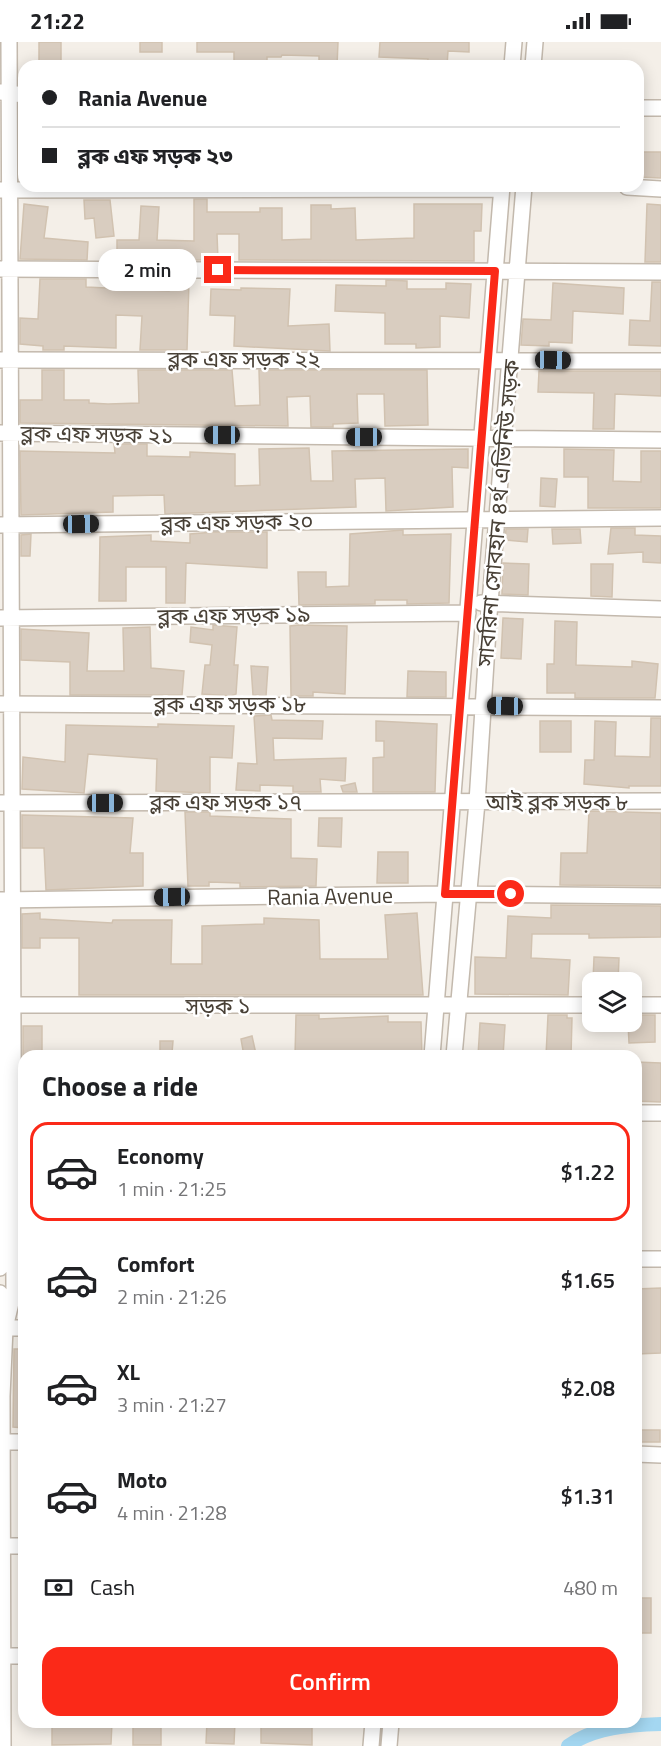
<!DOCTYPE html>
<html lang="en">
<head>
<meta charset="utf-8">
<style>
	body { margin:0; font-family:"Titillium Web","Noto Sans Bengali",sans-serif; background:#f6f6f6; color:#202124; height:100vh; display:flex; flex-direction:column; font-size:22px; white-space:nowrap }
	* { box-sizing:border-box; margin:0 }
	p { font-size:20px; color:#757577 }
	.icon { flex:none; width:33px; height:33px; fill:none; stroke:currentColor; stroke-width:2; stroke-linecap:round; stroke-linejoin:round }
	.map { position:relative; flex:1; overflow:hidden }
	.side { position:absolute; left:18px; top:1008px; width:624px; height:678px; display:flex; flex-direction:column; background:#fff; border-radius:18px; box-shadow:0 3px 15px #0003 }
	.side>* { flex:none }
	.guide { position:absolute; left:18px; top:18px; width:626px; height:132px; border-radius:18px; box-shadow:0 3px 15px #0003; display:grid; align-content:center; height:132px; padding:0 24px; background:#fff }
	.controls { position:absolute; left:582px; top:930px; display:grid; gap:12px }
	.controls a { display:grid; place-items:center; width:60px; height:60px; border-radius:12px; background:#fff; box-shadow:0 3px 15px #0003; font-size:30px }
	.end { position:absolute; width:27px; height:27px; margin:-14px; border:8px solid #fb2918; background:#fff; box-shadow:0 0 0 3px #fff }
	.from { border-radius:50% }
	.bubble { position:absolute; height:42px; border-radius:18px; background:#fff; box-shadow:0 3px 15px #0003; font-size:20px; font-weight:600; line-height:42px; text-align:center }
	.car { position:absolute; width:18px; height:36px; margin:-18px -9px; border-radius:8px; box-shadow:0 0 4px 2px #0007; background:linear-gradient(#222 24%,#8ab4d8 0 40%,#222 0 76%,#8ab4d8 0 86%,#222 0) }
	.guide b { display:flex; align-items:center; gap:21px; height:57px; font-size:22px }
	.guide b+b { border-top:2px solid #e0e0e0 }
	.guide i { width:15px; height:15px; background:#202124 }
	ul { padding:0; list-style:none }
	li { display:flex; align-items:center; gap:18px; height:99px; margin:0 12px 9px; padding:0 12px; border:3px solid transparent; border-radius:18px }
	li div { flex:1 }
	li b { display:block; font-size:22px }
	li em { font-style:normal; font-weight:600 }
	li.on { border-color:#fb2918 }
	li>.icon { width:54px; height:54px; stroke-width:1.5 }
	h2 { padding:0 24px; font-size:27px; line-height:72px }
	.pay { display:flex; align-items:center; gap:15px; height:66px; padding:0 24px; font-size:22px }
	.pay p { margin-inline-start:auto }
	.cta { display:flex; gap:12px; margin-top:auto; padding:12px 24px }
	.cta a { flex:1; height:69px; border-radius:18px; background:#fb2918; color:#fff; font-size:24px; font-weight:600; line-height:69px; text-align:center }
	.status { display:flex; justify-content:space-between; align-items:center; height:42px; padding:0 30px; background:#fff; direction:ltr }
	.status svg { height:16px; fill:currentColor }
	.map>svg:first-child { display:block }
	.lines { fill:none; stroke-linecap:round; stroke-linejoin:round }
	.canal { stroke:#a4d7f1; stroke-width:14 }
	.building { fill:#d9cdc0; stroke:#d1c2b0; stroke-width:1.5 }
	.minor-casing { stroke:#c3b9ad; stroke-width:18 }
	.minor { stroke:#fff; stroke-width:15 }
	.route { stroke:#fb2918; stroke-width:8 }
	.labels { text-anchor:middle; stroke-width:5; stroke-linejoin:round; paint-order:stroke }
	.street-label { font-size:22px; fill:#484036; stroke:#fff }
</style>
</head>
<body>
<div class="status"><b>21:22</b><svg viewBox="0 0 49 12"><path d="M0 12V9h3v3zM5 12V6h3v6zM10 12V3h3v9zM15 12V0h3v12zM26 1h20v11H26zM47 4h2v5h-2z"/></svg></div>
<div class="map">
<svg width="661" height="1704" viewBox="0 0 661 1704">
	<rect width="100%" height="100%" fill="#f4efe8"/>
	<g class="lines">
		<path class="canal" d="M568,1704C594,1685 629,1683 661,1682"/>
	</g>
	<path class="building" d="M39,0H61V24H39Z
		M140,0H162V10H140Z
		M197,0H338L337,24H319V14L282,13L281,15H267V24H234V10H197Z
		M380,0H469V10L448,9L447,24H427L428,17L379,15Z
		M19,82H24V110H19Z
		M641,110H661V136L639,135Z
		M194,157H207V170H260V166H282V198L311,197V163H331V167L355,166L356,198L414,196V162H482L481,189H474V219L239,218V192H217L218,218H117V198H139L141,164L159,165L157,198L194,199Z
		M84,158H110L114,194L96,196L94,176L85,177Z
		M24,162L48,165L44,196L88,200L87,218L20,217Z
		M647,162L661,163V220H645Z
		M40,237H86V245L169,249V238H189L187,308H140L142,274L116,273V306L64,304V308H43V304L20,302V276L38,277Z
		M386,238L407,239V247H446V241L471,242L469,276L440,274V305L416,306V302H385V271L335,269L336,243L386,244Z
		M652,240H661V304L629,303L630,278L650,279Z
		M553,241L624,246L623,272L573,269L572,301L549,300V304L521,303L523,277L551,278Z
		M241,246L290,247L288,284L329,282L330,309L234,304L235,274L210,273L211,247L241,248Z
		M42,328H64V358H89V361L108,362L139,361L138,328H232L235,364L260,363L259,328H427L428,383L385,384L384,352H357L358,381L333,382V385H311L310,354L287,355L288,384L20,381V358H42Z
		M539,329H661V354L615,352L614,387H593L594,351L538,350Z
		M114,402H147V414L190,415V410L235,412V444L260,443L259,407L309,406L311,439H333L332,409L468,407V426L452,425L453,465L386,469L385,436L355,437L356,465L165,472L164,453L113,454V470L21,473L20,409L115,411Z
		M564,407L614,408L613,439L641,440V409H661V466H588V435H564Z
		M541,436L557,437L555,465L540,464Z
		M611,486H635V493L661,494V521L643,520V510L608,512Z
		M506,487H528L527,500L505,498Z
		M552,487H580L581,501L553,502Z
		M403,488V493L451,492L449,561L407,562V558H375V562L299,563L298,530H326V545L349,544L350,492Z
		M214,490H267V526L186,521L185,561H166V525H126V559H99L100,495L151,493V499L190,501V492Z
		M31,492L30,514H21V493Z
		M503,521L529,522L528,553L502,552Z
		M591,522H613L612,555L591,554Z
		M503,576L523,577L521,617L501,616Z
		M555,579L577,580L576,623L632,625V619L658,622L655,656H575V651H547V622H554Z
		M213,583L237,585L234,623H238L236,652L231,654L202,652L205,623H210L212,603L190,600L191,585L213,588Z
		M299,583L347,584L345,652L313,650V654H291L290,584Z
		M150,585L151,626L184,629L182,653H70V620L21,618V587L89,591L87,629H124L123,586Z
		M251,624L268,625L266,654L253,653Z
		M408,629L446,630V655H407Z
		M271,673L272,678L323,679L322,697L273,696L274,718L346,716L345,739L320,737L321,750H293V744L260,743V749L236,748L238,721L257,722L254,674Z
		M651,676H661V744H629V746L584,742L585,718H594L595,679L616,680L615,714L650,715Z
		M376,679L437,682L435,750H373V716L384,715V699H376Z
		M540,679H571V710H540Z
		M158,682L234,684L232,716L210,715V751L156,749L157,717L88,712L84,751L22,747L23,715L65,720L66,683L158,685Z
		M355,741L357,750H343L341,744Z
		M589,769L661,771V844L560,843L561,811H587Z
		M185,770H210V774L291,777V816L317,817L316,844L240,845V841L209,840V844H188Z
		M22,773L133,776L130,811H143V844L46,848L44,806H22Z
		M319,776H342L341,805L318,804Z
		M378,810H408V841H377Z
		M551,863L661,864V895L589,896V892H532L531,916L570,918L568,953L475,952V915L506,916L508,874L551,876Z
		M40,871V877L112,881L113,878H172L171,922H202V884L264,882V876L319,878L320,917H388L385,873L417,871L423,953H79V896H40V906H22V872Z
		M594,915L619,916L618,940H593Z
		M296,973H319V977L388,974V980H421L422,1014H295Z
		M548,973H567V976H572L571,1014H546Z
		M632,973H655V1000L629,1001L628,980H632Z
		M480,981L505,983L503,1014H478Z
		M23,984H42V1014H23Z
		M252,994L256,1012L244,1014L241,997Z
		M160,999H173L172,1011L160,1010Z
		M636,1020L661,1021V1060L636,1059Z
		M661,1246V1311L637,1312L636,1247Z
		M14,1307H24V1386L13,1385Z
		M636,1388H660V1400H636Z
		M640,1556H651V1591H639Z
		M52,1680H112L111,1702L52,1703Z
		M133,1680H161V1703H133Z
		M207,1680H235L234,1702L206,1701Z
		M261,1680H312V1703L261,1701Z"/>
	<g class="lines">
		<g class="minor-casing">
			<path id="minor" d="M512,24L514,0
				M533,24L535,0
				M0,50L24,53
				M638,66H661
				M627,145L661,147
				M0,148L502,147
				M0,227L661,230
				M0,318L661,319
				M0,391L661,398
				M0,483L661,476
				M481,561L661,567
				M0,576L468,571
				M0,662L661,666
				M0,761L661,759
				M0,858L445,852L661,854
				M0,858V1226
				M0,963H592
				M632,963H661
				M432,1014L502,144
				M454,1014L477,760L489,573L524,144
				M636,1071H661
				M636,1217H661
				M0,1251L4,1277
				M0,1286H24
				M0,1400H24
				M636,1412L661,1413
				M0,1504H24
				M0,1614H24
				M3,1704L2,1354L5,1286L14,1248L9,0
				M371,1704L373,1680
				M389,1704L391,1680"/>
		</g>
		<use href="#minor" class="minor"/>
	</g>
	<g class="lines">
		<path class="route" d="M218,228L495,229L445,852H511"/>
	</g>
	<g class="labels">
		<g class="street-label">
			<text x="244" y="325">ব্লক এফ সড়ক ২২</text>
			<text transform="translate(97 392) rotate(1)" y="8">ব্লক এফ সড়ক ২১</text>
			<text transform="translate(498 471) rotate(-85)" y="8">সাবরিনা সোবহান ৪র্থ এভিনিউ সড়ক</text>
			<text transform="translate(237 480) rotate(-1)" y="8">ব্লক এফ সড়ক ২০</text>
			<text transform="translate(234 573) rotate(-1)" y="8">ব্লক এফ সড়ক ১৯</text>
			<text x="230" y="670">ব্লক এফ সড়ক ১৮</text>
			<text x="226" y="768">ব্লক এফ সড়ক ১৭</text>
			<text x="557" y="768">আই ব্লক সড়ক ৮</text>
			<text transform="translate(330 854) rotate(-1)" y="8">Rania Avenue</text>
			<text x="218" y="972">সড়ক ১</text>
		</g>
	</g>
</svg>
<div class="controls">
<a><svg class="icon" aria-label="layers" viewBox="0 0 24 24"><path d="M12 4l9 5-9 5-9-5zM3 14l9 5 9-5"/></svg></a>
</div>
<i class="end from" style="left:511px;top:852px"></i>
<i class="end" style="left:218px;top:228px"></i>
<div class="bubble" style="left:98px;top:207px;width:99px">2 min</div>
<i class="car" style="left:553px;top:318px;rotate:91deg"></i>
<i class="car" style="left:222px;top:393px;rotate:270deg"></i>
<i class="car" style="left:364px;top:395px;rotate:270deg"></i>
<i class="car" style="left:81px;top:482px;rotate:89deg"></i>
<i class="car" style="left:505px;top:664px;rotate:271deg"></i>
<i class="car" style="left:105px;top:761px;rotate:90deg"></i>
<i class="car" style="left:172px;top:855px;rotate:269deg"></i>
<div class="guide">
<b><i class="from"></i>Rania Avenue</b>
<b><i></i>ব্লক এফ সড়ক ২৩</b>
</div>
<section class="side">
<h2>Choose a ride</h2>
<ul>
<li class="on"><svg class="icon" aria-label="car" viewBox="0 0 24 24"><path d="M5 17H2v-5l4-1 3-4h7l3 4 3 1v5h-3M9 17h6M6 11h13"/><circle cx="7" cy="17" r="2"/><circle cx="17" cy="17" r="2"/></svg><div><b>Economy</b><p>1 min · 21:25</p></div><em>$1.22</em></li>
<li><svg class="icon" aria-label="car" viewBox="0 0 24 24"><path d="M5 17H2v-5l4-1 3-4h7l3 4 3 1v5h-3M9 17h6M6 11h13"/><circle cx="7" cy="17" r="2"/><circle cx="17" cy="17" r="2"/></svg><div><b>Comfort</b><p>2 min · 21:26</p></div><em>$1.65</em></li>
<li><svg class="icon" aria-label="car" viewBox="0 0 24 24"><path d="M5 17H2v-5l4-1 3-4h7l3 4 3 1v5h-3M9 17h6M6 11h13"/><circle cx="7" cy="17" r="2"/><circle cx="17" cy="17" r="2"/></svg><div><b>XL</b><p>3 min · 21:27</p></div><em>$2.08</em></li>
<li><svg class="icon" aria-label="car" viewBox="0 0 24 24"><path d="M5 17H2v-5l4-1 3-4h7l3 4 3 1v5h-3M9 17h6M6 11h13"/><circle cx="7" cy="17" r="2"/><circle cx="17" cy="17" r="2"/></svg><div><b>Moto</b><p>4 min · 21:28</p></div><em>$1.31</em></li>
</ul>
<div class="pay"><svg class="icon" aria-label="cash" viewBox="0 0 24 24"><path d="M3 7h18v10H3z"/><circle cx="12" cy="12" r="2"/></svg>Cash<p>480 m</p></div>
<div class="cta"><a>Confirm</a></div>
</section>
</div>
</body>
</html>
